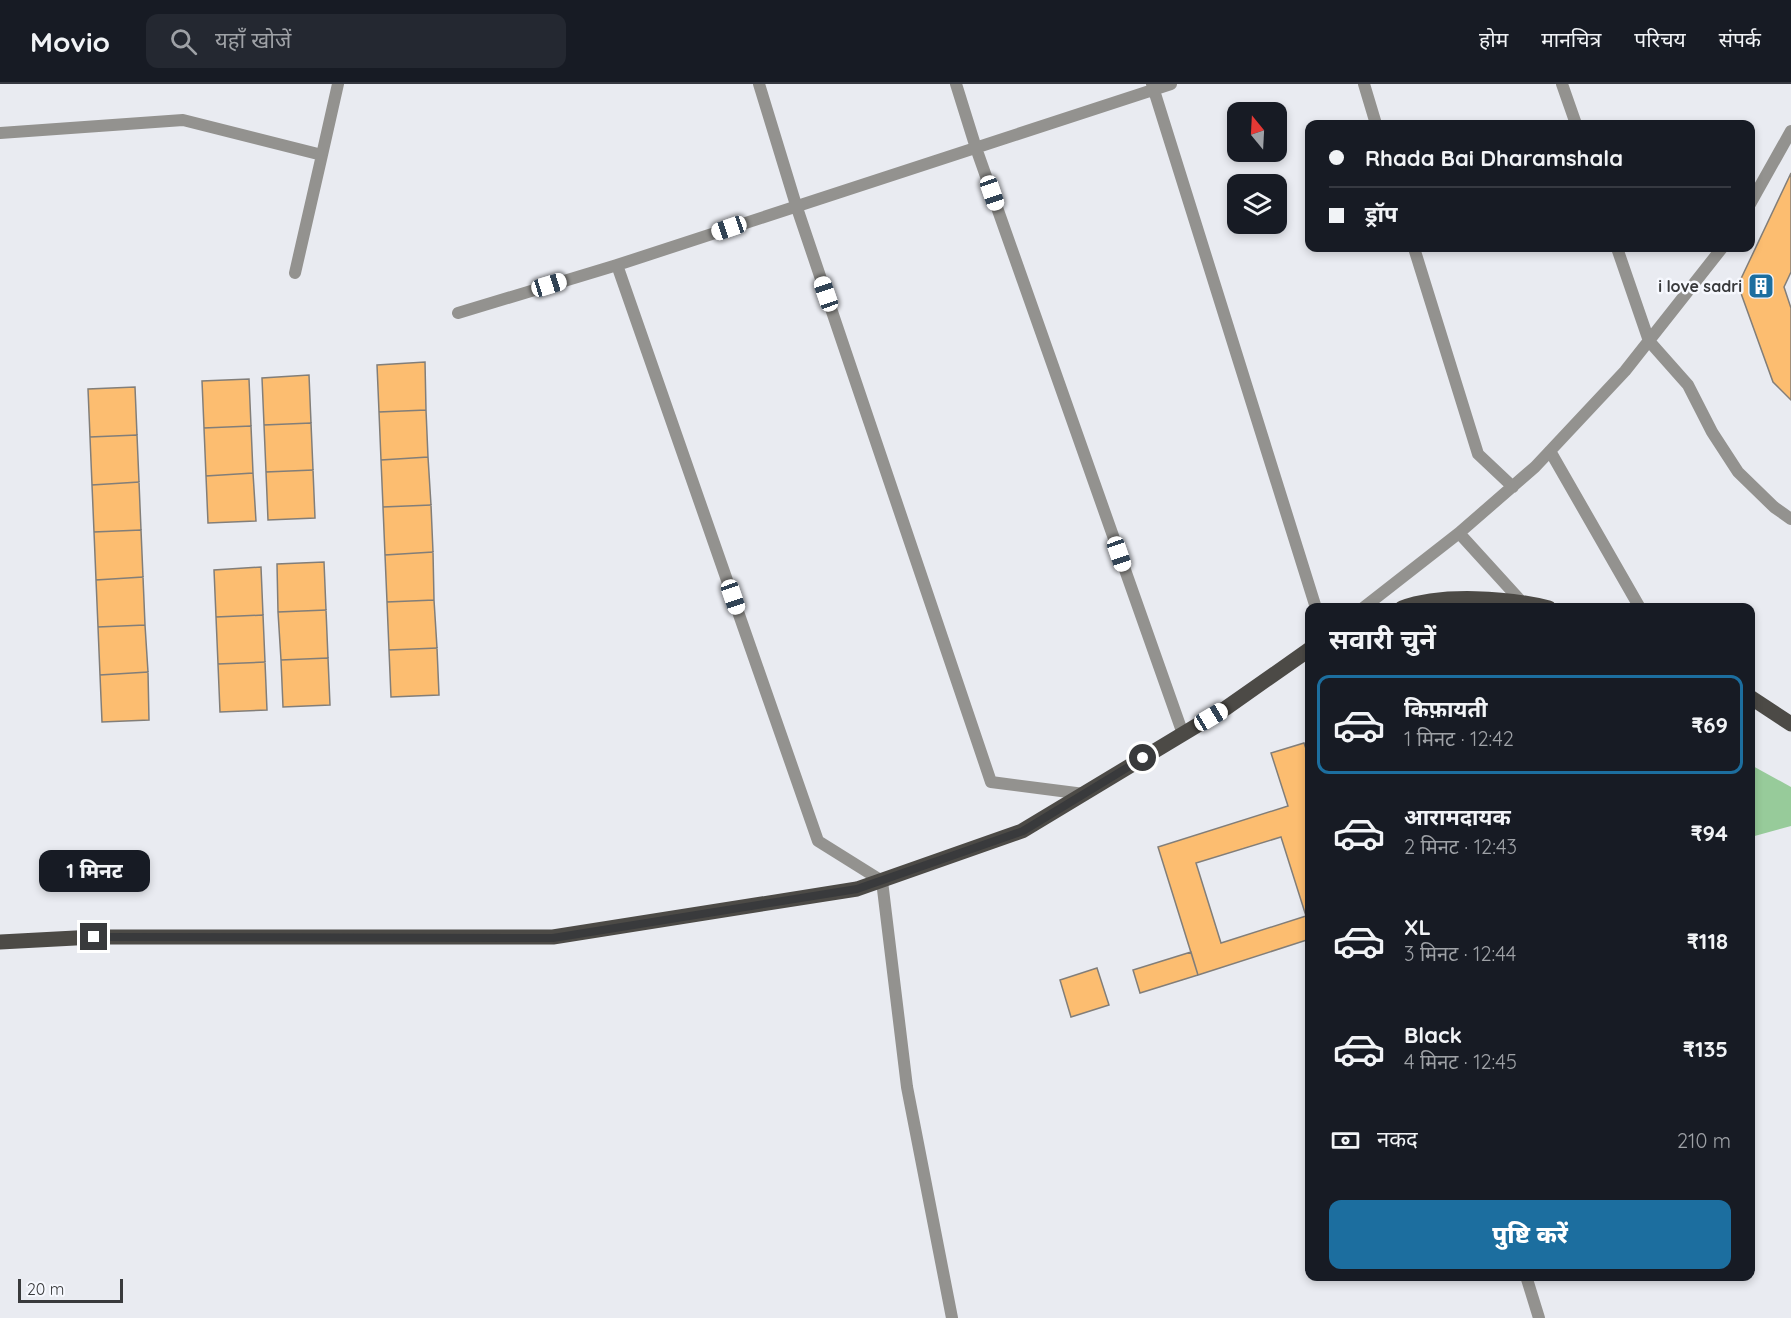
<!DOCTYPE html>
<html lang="hi">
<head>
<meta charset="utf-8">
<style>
	body { margin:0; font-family:Quicksand,"Noto Sans Devanagari",sans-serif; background:#242831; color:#f1f3f6; height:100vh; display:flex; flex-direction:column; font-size:22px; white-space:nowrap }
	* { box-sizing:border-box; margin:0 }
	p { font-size:20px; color:#9ea1a6 }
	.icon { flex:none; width:33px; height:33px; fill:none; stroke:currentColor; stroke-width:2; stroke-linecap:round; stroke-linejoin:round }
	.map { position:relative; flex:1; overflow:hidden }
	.details { position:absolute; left:1305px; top:519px; width:450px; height:678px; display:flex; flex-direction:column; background:#171b24; border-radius:12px; box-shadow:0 3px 9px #0003 }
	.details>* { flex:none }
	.banner { position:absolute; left:1305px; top:36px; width:450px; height:132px; border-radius:12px; box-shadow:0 3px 9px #0003; display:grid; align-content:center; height:132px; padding:0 24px; background:#171b24 }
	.needle { width:39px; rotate:342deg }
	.buttons { position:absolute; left:1227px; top:18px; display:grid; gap:12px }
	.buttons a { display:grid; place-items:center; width:60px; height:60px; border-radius:12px; background:#171b24; box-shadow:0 3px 9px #0003; font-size:30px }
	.scale { position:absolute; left:18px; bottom:15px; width:105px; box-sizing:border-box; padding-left:6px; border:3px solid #393a3c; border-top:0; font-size:16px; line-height:21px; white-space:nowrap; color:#393a3c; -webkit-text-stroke:4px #f6f8fe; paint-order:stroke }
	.end { position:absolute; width:27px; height:27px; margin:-14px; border:8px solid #393a3c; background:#fff; box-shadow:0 0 0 3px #fff }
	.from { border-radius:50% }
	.bubble { position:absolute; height:42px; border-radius:12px; background:#171b24; box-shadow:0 3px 9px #0003; font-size:20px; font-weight:800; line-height:42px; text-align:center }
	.car { position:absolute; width:18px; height:36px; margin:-18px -9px; border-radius:8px; box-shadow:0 0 4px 2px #0007; background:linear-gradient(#fff 24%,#345 0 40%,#fff 0 76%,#345 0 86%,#fff 0) }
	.banner b { display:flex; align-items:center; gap:21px; height:57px; font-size:22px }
	.banner b+b { border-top:2px solid #363941 }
	.banner i { width:15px; height:15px; background:#f1f3f6 }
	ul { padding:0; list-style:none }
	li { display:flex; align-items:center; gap:18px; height:99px; margin:0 12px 9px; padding:0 12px; border:3px solid transparent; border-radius:12px }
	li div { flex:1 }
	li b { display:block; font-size:22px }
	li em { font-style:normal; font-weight:800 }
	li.selected { border-color:#1c6e9f }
	li>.icon { width:54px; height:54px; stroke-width:1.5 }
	h2 { padding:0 24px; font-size:27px; line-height:72px }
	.pay { display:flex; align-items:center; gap:15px; height:66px; padding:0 24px; font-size:22px }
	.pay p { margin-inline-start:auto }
	.action { display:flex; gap:12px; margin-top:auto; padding:12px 24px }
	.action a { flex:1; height:69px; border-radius:12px; background:#1c6e9f; color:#fff; font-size:24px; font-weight:800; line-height:69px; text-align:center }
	header { display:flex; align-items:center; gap:36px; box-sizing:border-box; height:84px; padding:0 30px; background:#171b24; border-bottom:2px solid #363941 }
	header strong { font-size:28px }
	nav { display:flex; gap:33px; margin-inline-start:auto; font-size:21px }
	.search { width:420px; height:54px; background:#242831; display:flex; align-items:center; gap:15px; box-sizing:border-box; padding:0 21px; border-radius:12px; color:#9ea1a6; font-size:22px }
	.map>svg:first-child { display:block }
	.green { fill:#97cb9a }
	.building { fill:#fcbd70; stroke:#827e79; stroke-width:1.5; fill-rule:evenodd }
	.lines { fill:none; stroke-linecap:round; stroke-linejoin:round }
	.minor { stroke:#93928f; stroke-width:12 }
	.primary { stroke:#4c4a46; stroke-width:15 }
	.route { stroke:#393a3c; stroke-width:8 }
	.labels { text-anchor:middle; stroke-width:5; stroke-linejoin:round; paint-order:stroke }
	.poi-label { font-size:16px; font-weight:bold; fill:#393a3c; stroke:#f6f8fe; text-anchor:end }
</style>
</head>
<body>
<header>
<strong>Movio</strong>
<div class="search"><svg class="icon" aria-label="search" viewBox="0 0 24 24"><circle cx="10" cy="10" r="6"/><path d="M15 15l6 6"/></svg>यहाँ खोजें</div>
<nav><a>होम</a><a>मानचित्र</a><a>परिचय</a><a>संपर्क</a></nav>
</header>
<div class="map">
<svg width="1791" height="1234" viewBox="0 0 1791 1234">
	<rect width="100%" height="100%" fill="#e9ebf1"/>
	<path class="green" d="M1751,681L1791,703V742L1751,753Z"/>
	<path class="building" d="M1791,89V188L1784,203L1791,224V316L1773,298L1738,201Z
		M425,278L426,326L379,328L377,281Z
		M309,291L311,339L264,341L262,294Z
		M249,295L251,342L204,344L202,297Z
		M135,303L137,351L90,353L88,305Z
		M426,326L428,373L381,376L379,328Z
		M311,339L313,386L266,388L264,341Z
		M251,342L253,389L206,392L204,344Z
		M137,351L139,398L92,401L90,353Z
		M428,373L431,421L383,423L381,376Z
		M313,386L315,434L268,436L266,388Z
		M253,389L256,437L208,439L206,392Z
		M139,398L141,446L94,448L92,401Z
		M431,421L433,468L385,471L383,423Z
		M141,446L143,493L96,496L94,448Z
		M433,468L434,516L387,518L385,471Z
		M324,478L326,526L278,528L277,480Z
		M261,483L263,531L216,533L214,486Z
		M143,493L145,541L98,543L96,496Z
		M434,516L437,564L389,566L387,518Z
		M326,526L328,574L281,576L278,528Z
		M263,531L265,578L218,580L216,533Z
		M145,541L148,588L100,591L98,543Z
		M437,564L439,611L391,613L389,566Z
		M328,574L330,621L283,623L281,576Z
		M265,578L267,626L220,628L218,580Z
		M148,588L149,636L102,638L100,591Z
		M1304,659L1310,676V855L1198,891L1158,763L1288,722L1271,669ZM1281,753L1306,832L1221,859L1196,779Z
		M1191,868L1198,891L1140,909L1133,886Z
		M1097,884L1109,921L1071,933L1060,896Z"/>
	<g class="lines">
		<path class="minor" d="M759,0L796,121L991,698L1084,710
			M956,0L976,64L1183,650
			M1152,0L1316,524
			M1364,0L1376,40
			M1562,0L1576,40
			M0,49L183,36L322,71L295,189
			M322,71L338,0
			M1750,120L1791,47
			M1414,164L1478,370L1513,403
			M1617,164L1649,257L1688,301L1712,348L1738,388L1774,423L1791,435
			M617,181L818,757L882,797L907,1003L952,1234
			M458,229L617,181L1171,0
			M1550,367L1640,524
			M1459,449L1535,383L1625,287L1722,164
			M1363,524L1459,449L1520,516
			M1526,1192L1539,1234"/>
		<path class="primary" d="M1402,524C1442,509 1509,514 1549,524
			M1750,613L1791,640
			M0,858L94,853H553L857,805L1022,747L1226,624L1310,565"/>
	</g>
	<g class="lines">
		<path class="route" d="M94,853L553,854L857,805L1023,747L1143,674"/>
	</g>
	<defs>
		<g id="building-square" transform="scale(1.35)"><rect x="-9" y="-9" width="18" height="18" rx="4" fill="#1c6e9f" stroke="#f6f8fe"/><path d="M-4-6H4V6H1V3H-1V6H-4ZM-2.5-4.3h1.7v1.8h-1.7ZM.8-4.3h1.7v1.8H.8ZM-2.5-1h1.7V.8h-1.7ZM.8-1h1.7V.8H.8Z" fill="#fff"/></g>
	</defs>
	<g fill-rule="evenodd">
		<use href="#building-square" x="1761" y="202"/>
	</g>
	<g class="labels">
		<g class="poi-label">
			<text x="1742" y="208">i love sadri</text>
		</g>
	</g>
</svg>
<div class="buttons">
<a><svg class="needle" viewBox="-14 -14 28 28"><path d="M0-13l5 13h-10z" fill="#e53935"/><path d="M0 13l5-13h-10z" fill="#9ea1a6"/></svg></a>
<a><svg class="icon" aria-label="layers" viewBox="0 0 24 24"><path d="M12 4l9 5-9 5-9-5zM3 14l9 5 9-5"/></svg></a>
</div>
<div class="scale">20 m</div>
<i class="end from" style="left:1143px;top:674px"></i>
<i class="end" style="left:94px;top:853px"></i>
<div class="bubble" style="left:39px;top:766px;width:111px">1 मिनट</div>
<i class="car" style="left:992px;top:109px;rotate:161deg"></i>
<i class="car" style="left:729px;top:144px;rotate:251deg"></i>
<i class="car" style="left:549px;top:201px;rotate:73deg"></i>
<i class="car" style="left:826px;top:210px;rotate:341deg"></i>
<i class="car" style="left:1119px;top:470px;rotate:161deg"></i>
<i class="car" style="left:733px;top:513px;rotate:161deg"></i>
<i class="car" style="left:1211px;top:633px;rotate:59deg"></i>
<div class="banner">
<b><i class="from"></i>Rhada Bai Dharamshala</b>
<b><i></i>ड्रॉप</b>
</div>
<section class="details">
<h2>सवारी चुनें</h2>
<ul>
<li class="selected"><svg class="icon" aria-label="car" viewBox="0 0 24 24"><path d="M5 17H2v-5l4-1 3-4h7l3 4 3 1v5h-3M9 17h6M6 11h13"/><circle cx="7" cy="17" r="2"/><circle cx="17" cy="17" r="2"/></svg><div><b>किफ़ायती</b><p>1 मिनट · 12:42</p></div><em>₹69</em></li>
<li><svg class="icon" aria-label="car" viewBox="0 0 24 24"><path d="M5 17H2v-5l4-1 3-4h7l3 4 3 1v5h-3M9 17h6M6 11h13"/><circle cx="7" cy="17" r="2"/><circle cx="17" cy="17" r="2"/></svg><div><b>आरामदायक</b><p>2 मिनट · 12:43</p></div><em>₹94</em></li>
<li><svg class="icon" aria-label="car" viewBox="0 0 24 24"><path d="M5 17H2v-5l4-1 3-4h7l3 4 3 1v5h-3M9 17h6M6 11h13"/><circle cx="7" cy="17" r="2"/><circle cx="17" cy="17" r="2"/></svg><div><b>XL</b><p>3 मिनट · 12:44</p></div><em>₹118</em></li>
<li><svg class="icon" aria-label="car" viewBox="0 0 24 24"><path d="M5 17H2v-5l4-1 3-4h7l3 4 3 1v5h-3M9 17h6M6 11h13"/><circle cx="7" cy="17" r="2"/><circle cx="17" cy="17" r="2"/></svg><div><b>Black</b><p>4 मिनट · 12:45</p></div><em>₹135</em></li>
</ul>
<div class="pay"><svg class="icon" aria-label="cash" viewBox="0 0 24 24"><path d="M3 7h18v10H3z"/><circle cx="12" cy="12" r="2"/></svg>नकद<p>210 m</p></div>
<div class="action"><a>पुष्टि करें</a></div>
</section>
</div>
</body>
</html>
